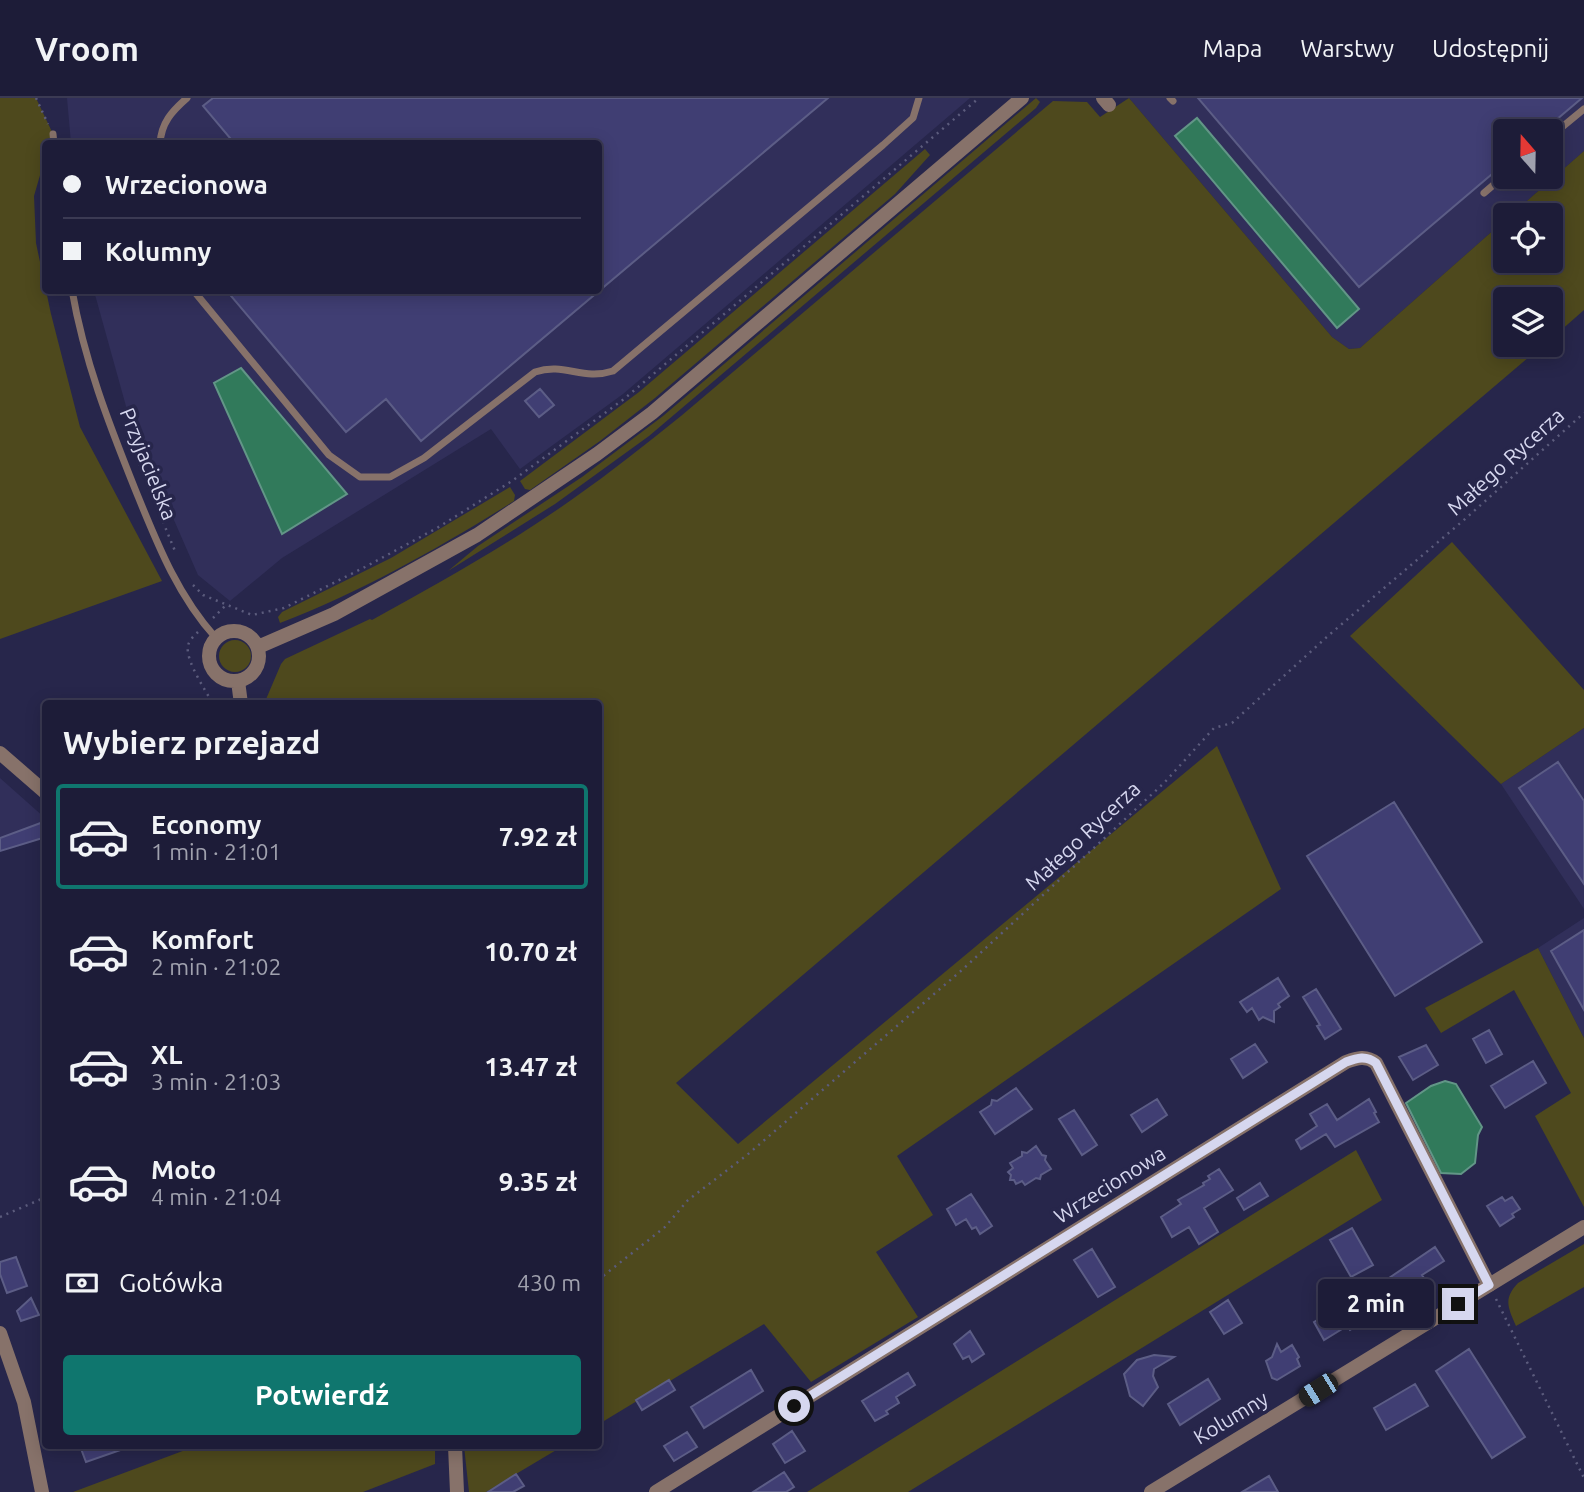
<!DOCTYPE html>
<html lang="pl">
<head>
<meta charset="utf-8">
<style>
	body { margin:0; font-family:Ubuntu,sans-serif; background:#252540; color:#f1f3f6; height:100vh; display:flex; flex-direction:column; font-size:26px; white-space:nowrap }
	* { box-sizing:border-box; margin:0 }
	p { font-size:23px; color:#a0a1ae }
	.icon { flex:none; width:38px; height:38px; fill:none; stroke:currentColor; stroke-width:2; stroke-linecap:round; stroke-linejoin:round }
	.map { position:relative; flex:1; overflow:hidden }
	.panel { position:absolute; left:42px; top:602px; width:560px; height:749px; display:flex; flex-direction:column; background:#1d1c38; border-radius:7px; box-shadow:0 4px 18px #0003,0 0 0 2px #3b3a53 }
	.panel>* { flex:none }
	.banner { position:absolute; left:42px; top:42px; width:560px; height:154px; border-radius:7px; box-shadow:0 4px 18px #0003,0 0 0 2px #3b3a53; display:grid; align-content:center; height:154px; padding:0 21px; background:#1d1c38 }
	.needle { width:46px; rotate:340deg }
	.controls { position:absolute; left:1493px; top:21px; display:grid; gap:14px }
	.controls a { display:grid; place-items:center; width:70px; height:70px; border-radius:7px; background:#1d1c38; box-shadow:0 4px 18px #0003,0 0 0 2px #3b3a53; font-size:35px }
	.end { position:absolute; width:32px; height:32px; margin:-16px; border:9px solid #d6d7ef; background:#111; box-shadow:0 0 0 4px #111 }
	.from { border-radius:50% }
	.bubble { position:absolute; height:49px; border-radius:7px; background:#1d1c38; box-shadow:0 4px 18px #0003,0 0 0 2px #3b3a53; font-size:23px; font-weight:700; line-height:49px; text-align:center }
	.car { position:absolute; width:21px; height:42px; margin:-21px -10px; border-radius:9px; box-shadow:0 0 5px 2px #0007; background:linear-gradient(#222 24%,#8ab4d8 0 40%,#222 0 76%,#8ab4d8 0 86%,#222 0) }
	.banner b { display:flex; align-items:center; gap:24px; height:66px; font-size:26px }
	.banner b+b { border-top:2px solid #3b3a53 }
	.banner i { width:18px; height:18px; background:#f1f3f6 }
	ul { padding:0; list-style:none }
	li { display:flex; align-items:center; gap:21px; height:105px; margin:0 14px 10px; padding:0 7px; border:4px solid transparent; border-radius:7px }
	li div { flex:1 }
	li b { display:block; font-size:26px }
	li em { font-style:normal; font-weight:700 }
	li.current { border-color:#0f766e }
	li>.icon { width:63px; height:63px; stroke-width:1.5 }
	h2 { padding:0 21px; font-size:32px; line-height:84px }
	.pay { display:flex; align-items:center; gap:18px; height:77px; padding:0 21px; font-size:26px }
	.pay p { margin-inline-start:auto }
	.action { display:flex; gap:14px; margin-top:auto; padding:14px 21px }
	.action a { flex:1; height:80px; border-radius:7px; background:#0f766e; color:#fff; font-size:28px; font-weight:700; line-height:80px; text-align:center }
	header { display:flex; align-items:center; gap:42px; box-sizing:border-box; height:98px; padding:0 35px; background:#1d1c38; border-bottom:2px solid #3b3a53 }
	header strong { font-size:33px }
	nav { display:flex; gap:38px; margin-inline-start:auto; font-size:24px }
	.map>svg:first-child { display:block }
	.built { fill:#312f5a; fill-rule:evenodd }
	.green { fill:#4e491d }
	.water { fill:#317a5b; stroke:#629687; stroke-width:2 }
	.building { fill:#403e73; stroke:#5c5d86; stroke-width:2 }
	.lines { fill:none; stroke-linecap:round; stroke-linejoin:round }
	.path { stroke:#5c5c7d; stroke-width:2.5; stroke-dasharray:2 5; stroke-linecap:butt }
	.service { stroke:#87726a; stroke-width:7 }
	.minor { stroke:#87726a; stroke-width:14 }
	.tertiary { stroke:#87726a; stroke-width:14 }
	.route { stroke:#d6d7ef; stroke-width:9 }
	.labels { text-anchor:middle; stroke-width:7; stroke-linejoin:round; paint-order:stroke }
	.street-label { font-size:21px; fill:#d6d7ef; stroke:#27264b }
</style>
</head>
<body>
<header>
<strong>Vroom</strong>
<nav><a>Mapa</a><a>Warstwy</a><a>Udostępnij</a></nav>
</header>
<div class="map">
<svg width="1584" height="1394" viewBox="0 0 1584 1394">
	<rect width="100%" height="100%" fill="#27264b"/>
	<path class="built" d="M67,0H970L623,296L520,371L491,331L282,460L230,503L198,477L129,319L94,193L598,192V46L71,45Z
		M1129,0H1584V53L1511,117H1505V122L1360,250L1349,251L1332,239ZM1505,33H1550V79H1505Z
		M1584,630V811L1501,686Z
		M0,680L45,720V723L0,740Z
		M1584,820V940L1538,850Z"/>
	<path class="green" d="M0,0H36L53,36L50,45L46,46L45,60L34,98L36,145L51,216L80,329L162,483L0,541Z
		M1036,0L1040,4L1036,10L649,338L555,406L448,473L478,448L582,379L663,318Z
		M1129,0L1332,239L1349,251L1360,250L1505,122V163H1550V117H1511L1584,53V212L1551,241L1550,201H1505V247H1543L676,985L738,1046L1217,648L1281,791L897,1058L933,1117L876,1154L918,1219L811,1284L764,1226L599,1326L598,606H264L281,566L285,561L370,521L372,522C439,485 511,445 574,400C611,374 646,346 681,318L1053,3L1087,4L1100,19Z
		M925,51L930,57L895,96L655,300L600,343L530,392L525,391L520,383L639,294Z
		M510,389L515,397L514,403C439,450 363,493 280,525L278,519L282,514L391,460Z
		M1452,444L1584,592V630L1501,686L1350,538Z
		M219 558a16 16 0 1 1 32 0a16 16 0 1 1-32 0Z
		M1538,850L1584,940V1109L1535,1018L1571,995L1514,892L1441,935L1425,910Z
		M1356,1052L1382,1102L908,1394H807Z
		M1584,1146V1189L1516,1228C1508,1209 1503,1201 1518,1185Z
		M196,1348H435V1366L363,1394H73Z
		M464,1348H563L486,1394H469Z"/>
	<path class="water" d="M1197,20L1359,211L1337,230L1175,38Z
		M241,270L347,396L282,436L214,285Z
		M1445,983L1456,986L1482,1029L1478,1037L1475,1065L1461,1076L1441,1075L1406,1005L1431,988Z"/>
	<path class="building" d="M213,0H828L421,343L386,301L346,334L226,192H598V46H235L203,8Z
		M1198,0H1582L1543,33H1505V65L1359,189Z
		M540,291L554,307L539,319L525,303Z
		M1558,664L1584,703V786L1519,690Z
		M1394,704L1482,844L1395,898L1307,758Z
		M46,723V739L0,753V740Z
		M1584,832V912L1551,853Z
		M1278,880L1289,898L1278,906L1280,909L1274,913V924L1263,919L1259,922L1252,910L1247,914L1240,904Z
		M1316,891L1341,931L1325,941L1317,928L1320,927L1303,899Z
		M1489,932L1502,956L1486,965L1473,941Z
		M1255,946L1267,964L1243,980L1231,961Z
		M1426,947L1438,967L1413,982L1399,959Z
		M1533,963L1546,985L1505,1010L1491,988Z
		M1016,990L1032,1011L995,1036L980,1014L991,1007L992,1002L997,1003Z
		M1157,1001L1167,1017L1142,1034L1131,1017Z
		M1369,1001L1376,1014L1374,1015L1379,1024L1335,1049L1326,1036L1301,1051L1296,1042L1317,1028L1310,1016L1327,1006L1337,1022Z
		M1074,1012L1097,1047L1082,1057L1059,1021Z
		M1036,1048L1042,1057L1046,1058L1045,1062L1051,1071L1041,1077L1040,1081L1036,1080L1025,1087L1022,1083L1016,1086L1014,1082H1010L1011,1077L1008,1074L1013,1070L1010,1065L1022,1058V1054L1027,1055Z
		M1219,1071L1233,1092L1204,1110L1218,1134L1199,1146L1189,1129L1172,1139L1161,1119L1181,1106L1178,1102L1204,1087L1203,1085L1210,1081L1208,1078Z
		M1260,1085L1268,1098L1244,1112L1237,1100Z
		M971,1096L992,1128L980,1136L976,1129L972,1131L966,1121L956,1127L947,1111Z
		M1502,1099L1505,1103L1512,1099L1520,1111L1512,1116L1514,1119L1500,1128L1487,1108Z
		M1352,1130L1373,1167L1351,1179L1330,1142Z
		M1435,1149L1444,1163L1422,1177L1424,1180L1420,1182L1426,1192L1405,1205L1389,1180Z
		M1092,1151L1115,1189L1098,1199L1074,1162Z
		M16,1159L27,1188L7,1195L0,1176V1164Z
		M1367,1192L1377,1209L1361,1219L1364,1223L1350,1232L1347,1228L1324,1242L1314,1224Z
		M31,1200L39,1217L21,1223L17,1213Z
		M1228,1202L1242,1225L1224,1236L1210,1214Z
		M970,1233L984,1256L972,1264L969,1258L963,1261L954,1246Z
		M1277,1246L1281,1254L1292,1247L1299,1259L1297,1261L1300,1268L1277,1282L1272,1280L1266,1263L1272,1259Z
		M1469,1251L1525,1339L1492,1360L1436,1273Z
		M1154,1257L1174,1259L1154,1271L1153,1278L1158,1289L1143,1308L1130,1298L1124,1276L1137,1262Z
		M751,1272L763,1293L704,1330L691,1309Z
		M908,1275L915,1287L896,1299L899,1305L886,1313L888,1316L875,1323L862,1303Z
		M1208,1281L1220,1301L1180,1327L1168,1306Z
		M669,1282L675,1292L642,1312L636,1302Z
		M1415,1286L1428,1308L1386,1332L1374,1310Z
		M792,1333L805,1353L785,1365L773,1346Z
		M687,1334L697,1349L674,1363L664,1348Z
		M80,1348H129V1349L86,1364Z
		M784,1374L794,1389L786,1394H753Z
		M516,1376L524,1388L513,1394H488Z
		M1269,1378L1278,1394H1242Z"/>
	<g class="lines">
		<path class="path" d="M36,0L48,26
			M131,346L175,453
			M193,487L203,497L252,517L284,510L365,469L437,430L512,383L624,301L979,0
			M213,520L226,507
			M198,534C194,538 189,542 188,548C185,562 206,593 213,606
			M0,1119L46,1099
			M598,1182L665,1129L688,1102L747,1057L962,872L1164,685L1214,630L1232,625L1329,537L1465,421L1584,315
			M1496,1201L1584,1380"/>
		<path class="service" d="M1170,0L1173,3
			M53,36L54,46
			M1550,39L1584,11
			M160,46C161,25 172,13 187,0
			M1484,95L1505,77
			M72,192C84,262 109,326 135,391C157,445 177,497 216,540
			M193,192L329,357L360,379H390L424,360L535,274C565,264 582,283 613,273L883,47L913,20L919,0"/>
		<path class="minor" d="M1103,0L1109,7
			M209 558a25 25 0 1 1 50 0a25 25 0 1 1-50 0Z
			M258,549L334,516L477,437L597,356L652,315L1022,0
			M238,583L241,606
			M0,655L46,695
			M0,1235L24,1304L42,1394
			M455,1348L457,1394
			M656,1394L1346,964C1357,960 1366,957 1376,965L1489,1187"/>
		<path class="tertiary" d="M1151,1394L1584,1129"/>
	</g>
	<g class="lines">
		<path class="route" d="M794,1308L1346,964C1357,960 1366,957 1376,965L1489,1187L1458,1206"/>
	</g>
	<g class="labels">
		<g class="street-label">
			<text transform="translate(1506 364) rotate(-42)" y="7">Małego Rycerza</text>
			<text transform="translate(148 366) rotate(68)" y="7">Przyjacielska</text>
			<text transform="translate(1083 738) rotate(-43)" y="7">Małego Rycerza</text>
			<text transform="translate(1110 1087) rotate(-32)" y="7">Wrzecionowa</text>
			<text transform="translate(1231 1320) rotate(-31)" y="7">Kolumny</text>
		</g>
	</g>
</svg>
<div class="controls">
<a><svg class="needle" viewBox="-14 -14 28 28"><path d="M0-13l5 13h-10z" fill="#e53935"/><path d="M0 13l5-13h-10z" fill="#a0a1ae"/></svg></a>
<a><svg class="icon" aria-label="locate" viewBox="0 0 24 24"><circle cx="12" cy="12" r="6"/><path d="M12 2v4M12 18v4M2 12h4M18 12h4"/></svg></a>
<a><svg class="icon" aria-label="layers" viewBox="0 0 24 24"><path d="M12 4l9 5-9 5-9-5zM3 14l9 5 9-5"/></svg></a>
</div>
<i class="end from" style="left:794px;top:1308px"></i>
<i class="end" style="left:1458px;top:1206px"></i>
<div class="bubble" style="left:1318px;top:1181px;width:116px">2 min</div>
<i class="car" style="left:1318px;top:1292px;rotate:238deg"></i>
<div class="banner">
<b><i class="from"></i>Wrzecionowa</b>
<b><i></i>Kolumny</b>
</div>
<section class="panel">
<h2>Wybierz przejazd</h2>
<ul>
<li class="current"><svg class="icon" aria-label="car" viewBox="0 0 24 24"><path d="M5 17H2v-5l4-1 3-4h7l3 4 3 1v5h-3M9 17h6M6 11h13"/><circle cx="7" cy="17" r="2"/><circle cx="17" cy="17" r="2"/></svg><div><b>Economy</b><p>1 min · 21:01</p></div><em>7.92 zł</em></li>
<li><svg class="icon" aria-label="car" viewBox="0 0 24 24"><path d="M5 17H2v-5l4-1 3-4h7l3 4 3 1v5h-3M9 17h6M6 11h13"/><circle cx="7" cy="17" r="2"/><circle cx="17" cy="17" r="2"/></svg><div><b>Komfort</b><p>2 min · 21:02</p></div><em>10.70 zł</em></li>
<li><svg class="icon" aria-label="car" viewBox="0 0 24 24"><path d="M5 17H2v-5l4-1 3-4h7l3 4 3 1v5h-3M9 17h6M6 11h13"/><circle cx="7" cy="17" r="2"/><circle cx="17" cy="17" r="2"/></svg><div><b>XL</b><p>3 min · 21:03</p></div><em>13.47 zł</em></li>
<li><svg class="icon" aria-label="car" viewBox="0 0 24 24"><path d="M5 17H2v-5l4-1 3-4h7l3 4 3 1v5h-3M9 17h6M6 11h13"/><circle cx="7" cy="17" r="2"/><circle cx="17" cy="17" r="2"/></svg><div><b>Moto</b><p>4 min · 21:04</p></div><em>9.35 zł</em></li>
</ul>
<div class="pay"><svg class="icon" aria-label="cash" viewBox="0 0 24 24"><path d="M3 7h18v10H3z"/><circle cx="12" cy="12" r="2"/></svg>Gotówka<p>430 m</p></div>
<div class="action"><a>Potwierdź</a></div>
</section>
</div>
</body>
</html>
